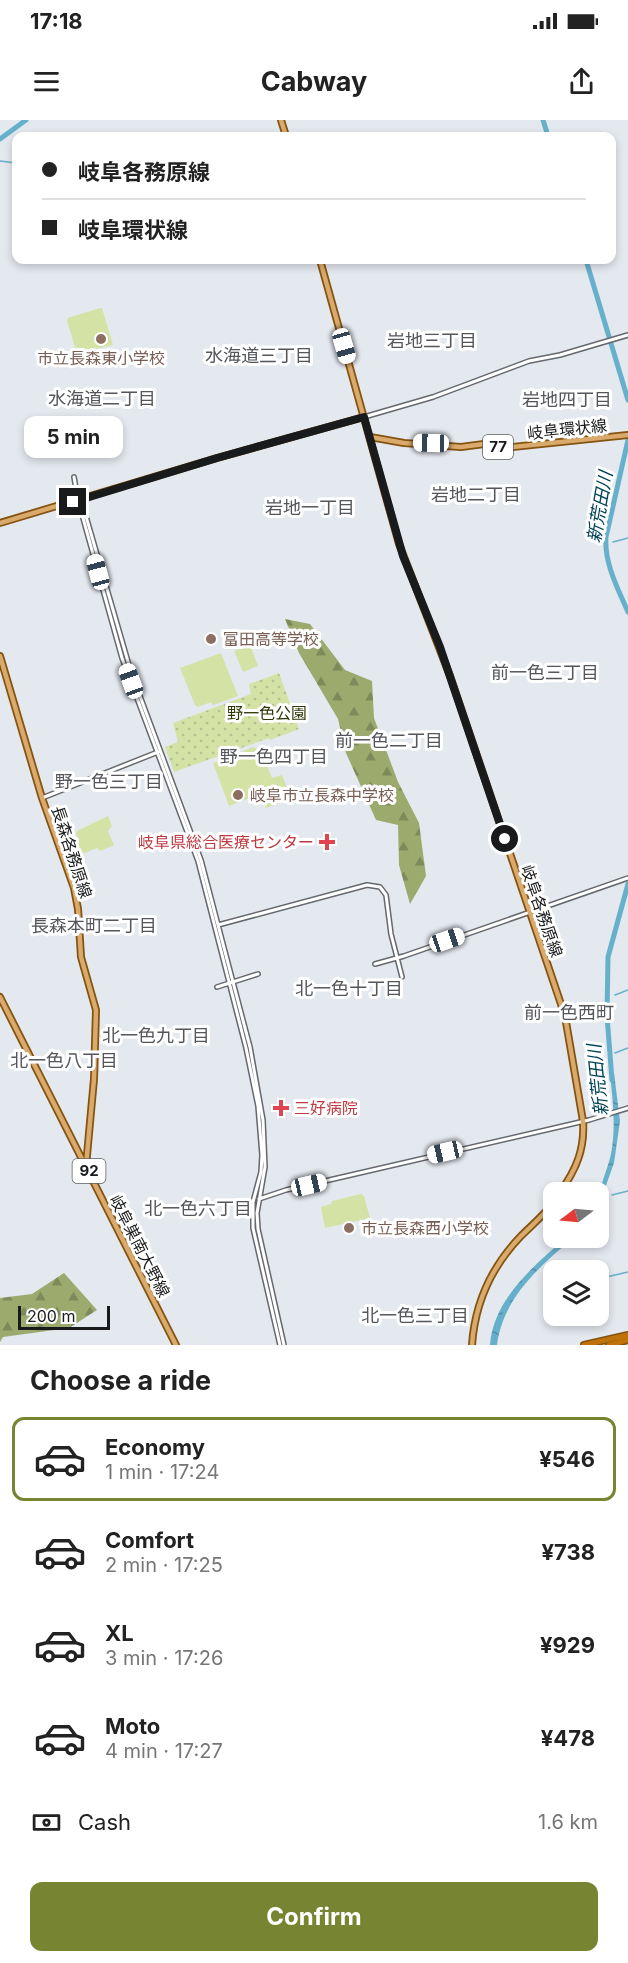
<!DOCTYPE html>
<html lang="en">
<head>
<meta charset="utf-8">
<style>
	body { margin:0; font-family:Inter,"Noto Sans JP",sans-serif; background:#f6f6f6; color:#222; height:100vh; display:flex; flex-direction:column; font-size:22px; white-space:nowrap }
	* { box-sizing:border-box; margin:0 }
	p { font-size:20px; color:#767676 }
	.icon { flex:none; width:33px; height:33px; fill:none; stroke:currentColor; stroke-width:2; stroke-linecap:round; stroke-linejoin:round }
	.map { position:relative; height:1225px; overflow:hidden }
	.details { display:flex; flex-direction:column; background:#fff; flex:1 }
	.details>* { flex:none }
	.hud { position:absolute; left:12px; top:12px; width:604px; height:132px; border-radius:12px; box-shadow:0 3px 9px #0003; display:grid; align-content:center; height:132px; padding:0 30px; background:#fff }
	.needle { width:39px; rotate:254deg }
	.fabs { position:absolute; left:543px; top:1062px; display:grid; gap:12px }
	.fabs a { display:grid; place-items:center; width:66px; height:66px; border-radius:12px; background:#fff; box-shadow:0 3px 9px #0003; font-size:30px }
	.scale { position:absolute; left:18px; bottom:15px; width:92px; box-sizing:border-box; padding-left:6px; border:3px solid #191a1c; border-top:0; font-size:16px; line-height:21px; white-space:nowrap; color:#191a1c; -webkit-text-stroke:4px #fff; paint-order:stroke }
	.end { position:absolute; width:27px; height:27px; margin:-14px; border:8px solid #191a1c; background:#fff; box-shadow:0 0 0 3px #fff }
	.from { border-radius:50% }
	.bubble { position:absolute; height:42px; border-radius:12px; background:#fff; box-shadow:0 3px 9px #0003; font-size:20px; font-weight:700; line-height:42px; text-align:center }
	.car { position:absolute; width:18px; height:36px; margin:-18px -9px; border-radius:8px; box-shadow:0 0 4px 2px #0007; background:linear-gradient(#fff 24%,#345 0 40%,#fff 0 76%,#345 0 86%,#fff 0) }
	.hud b { display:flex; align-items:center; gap:21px; height:57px; font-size:22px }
	.hud b+b { border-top:2px solid #e0e0e0 }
	.hud i { width:15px; height:15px; background:#222 }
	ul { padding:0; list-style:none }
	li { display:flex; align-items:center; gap:18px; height:84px; margin:0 12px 9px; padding:0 18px; border:3px solid transparent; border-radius:12px }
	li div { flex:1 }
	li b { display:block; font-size:22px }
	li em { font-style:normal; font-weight:700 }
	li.on { border-color:#778431 }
	li>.icon { width:54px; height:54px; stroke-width:1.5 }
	h2 { padding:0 30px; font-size:27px; line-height:72px }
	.pay { display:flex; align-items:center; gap:15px; height:66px; padding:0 30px; font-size:22px }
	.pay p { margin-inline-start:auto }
	.action { display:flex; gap:12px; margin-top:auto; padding:12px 30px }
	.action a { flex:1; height:69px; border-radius:12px; background:#778431; color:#fff; font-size:24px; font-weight:700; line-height:69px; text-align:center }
	.status { display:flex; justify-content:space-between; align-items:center; height:42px; padding:0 30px; background:#fff; direction:ltr }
	.status svg { height:16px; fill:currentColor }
	header { display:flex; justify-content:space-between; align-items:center; height:78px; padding:0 30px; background:#fff; font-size:27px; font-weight:700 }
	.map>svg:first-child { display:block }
	.grass { fill:#d4e2a6 }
	.forest { fill:url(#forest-firs) }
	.park { fill:url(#park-dots) }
	.water { fill:url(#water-ripples) }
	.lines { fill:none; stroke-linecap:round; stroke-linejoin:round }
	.stream { stroke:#66b0cb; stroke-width:1.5 }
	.river { stroke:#66b0cb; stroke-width:5 }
	.minor-casing { stroke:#66686f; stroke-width:6 }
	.major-casing { stroke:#855310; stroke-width:8 }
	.highway-casing { stroke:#855310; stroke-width:8 }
	.minor { stroke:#fff; stroke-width:3 }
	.major { stroke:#d9aa6c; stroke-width:4.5 }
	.highway { stroke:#bf720a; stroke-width:5 }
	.route { stroke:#191a1c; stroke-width:8 }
	.education-dot { fill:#8d6e63; stroke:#fff; stroke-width:2 }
	.health-dot { fill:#e0444e; stroke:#fff; stroke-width:2 }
	.labels { text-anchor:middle; stroke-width:6; stroke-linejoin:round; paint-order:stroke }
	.shield { fill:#fff; stroke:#5e5f60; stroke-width:1.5 }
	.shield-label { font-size:15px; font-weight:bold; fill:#191a1c }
	.education-label { font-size:16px; fill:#785e54; stroke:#fff; text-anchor:start }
	.street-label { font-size:16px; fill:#191a1c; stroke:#fff }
	.park-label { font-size:16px; fill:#2f3708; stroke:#fff }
	.health-label { font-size:16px; fill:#be3a42; stroke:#fff; text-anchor:end }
	.neighbourhood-label { font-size:18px; fill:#54565c; stroke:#fff }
	.water-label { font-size:18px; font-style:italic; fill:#004356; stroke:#fff }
</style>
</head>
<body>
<div class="status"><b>17:18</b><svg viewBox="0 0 49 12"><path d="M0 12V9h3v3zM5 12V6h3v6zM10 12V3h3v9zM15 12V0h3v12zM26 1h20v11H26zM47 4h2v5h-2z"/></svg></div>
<header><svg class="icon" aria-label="menu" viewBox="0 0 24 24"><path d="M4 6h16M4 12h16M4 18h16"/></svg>Cabway<svg class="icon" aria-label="share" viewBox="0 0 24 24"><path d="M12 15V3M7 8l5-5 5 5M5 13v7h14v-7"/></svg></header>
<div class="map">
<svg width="628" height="1225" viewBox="0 0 628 1225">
	<defs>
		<pattern id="forest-firs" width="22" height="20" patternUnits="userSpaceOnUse" patternTransform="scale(1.5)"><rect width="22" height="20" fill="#9caa6e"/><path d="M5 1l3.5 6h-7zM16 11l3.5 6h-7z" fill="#7e8a5a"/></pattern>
		<pattern id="park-dots" width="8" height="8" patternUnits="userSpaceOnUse" patternTransform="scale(1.5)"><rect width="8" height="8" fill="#d4e2a6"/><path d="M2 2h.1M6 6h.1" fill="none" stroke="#b5c18e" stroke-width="1.8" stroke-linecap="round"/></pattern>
		<pattern id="water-ripples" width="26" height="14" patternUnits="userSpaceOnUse" patternTransform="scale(1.5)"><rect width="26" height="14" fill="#66b0cb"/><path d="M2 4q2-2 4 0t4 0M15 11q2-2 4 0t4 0" fill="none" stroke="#538ea4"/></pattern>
	</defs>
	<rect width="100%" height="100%" fill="#e4e8ef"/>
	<path class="grass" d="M100,188H102L113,225L77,233L67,201L68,198Z
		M250,525L258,546L243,552L234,531Z
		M221,533L238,576L213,585L211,582L198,587L195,585L180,548Z
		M253,627L261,631L272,658L282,655L291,679L266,688L259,674L229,686L213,643Z
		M108,696L112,706L108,711L114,725L100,731L97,728L85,733L81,732L77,722L78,719L76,713L77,711Z
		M361,1074L364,1076L370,1098L325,1108L321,1087L331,1084L332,1081Z"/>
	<path class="forest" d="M285,499L310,504L345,550L372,561L374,598L398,662L419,703L426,756L410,784L399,745L398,705L376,700L346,633L338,599L299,533Z
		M64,1153L97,1190L69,1208L3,1217L0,1222V1178L32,1174Z"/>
	<path class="park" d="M279,553L299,609L270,620L269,618L174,652L165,627L178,622L173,603L251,574L249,564Z"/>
	<path class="water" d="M614,953L620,1001L614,1043L599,1085C598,1068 607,1052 611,1034C616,1007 613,982 610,954Z
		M566,1118H573C539,1147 503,1178 497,1225H490C493,1180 534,1145 566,1118Z"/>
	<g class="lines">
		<path class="stream" d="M208,16H213
			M0,41L16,43
			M613,422L628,418
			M615,875L628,870
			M615,933L628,928
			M612,1075L628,1071
			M598,1159L628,1152"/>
		<path class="river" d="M543,0L548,16
			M0,19L26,0
			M586,140L628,280
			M628,320L606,417C604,443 618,469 628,492
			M612,960L607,896L608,837L628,764"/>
		<g class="minor-casing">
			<path id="minor" d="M364,297L433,277L529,241L560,235L628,215
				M74,357L78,380L122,538L198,741L246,928L258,986L262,1035L261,1052L253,1082V1108L280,1225
				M81,379L131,552L201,740L250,927L263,1000L265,1047L257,1093L258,1109L284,1225
				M42,678L158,632
				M218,805L367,765L380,767L386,775L391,814L402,857
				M375,844L404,836L628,758
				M217,867L258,854
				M259,1079L286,1070L589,1000L628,988"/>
		</g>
		<g class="major-casing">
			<path id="major" d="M281,0L286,16
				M320,140L399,424L450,556L565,896L583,1001C585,1029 576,1050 560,1072
				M370,317L404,323L461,327L484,324L503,328L628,315
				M0,403L217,338L364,297
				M0,536L42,678L74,768L78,789L81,837L96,890L94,959L86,1046
				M0,877L176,1225
				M472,1225C475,1182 491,1147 521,1116C532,1105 544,1095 554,1082"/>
		</g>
		<g class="highway-casing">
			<path id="highway" d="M584,1225L628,1215
				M609,1225L628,1220"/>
		</g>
		<use href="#minor" class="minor"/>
		<use href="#major" class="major"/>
		<use href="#highway" class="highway"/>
	</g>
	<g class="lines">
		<path class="route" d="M73,382L217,338L364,297L403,436L440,527L505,719"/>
	</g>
	<g class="education-dot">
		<circle cx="101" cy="219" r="6"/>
		<circle cx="211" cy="519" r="6"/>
		<circle cx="238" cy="675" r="6"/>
		<circle cx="349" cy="1108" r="6"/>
	</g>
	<g class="health-dot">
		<path d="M324 713h6v6h6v6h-6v6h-6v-6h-6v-6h6z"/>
		<path d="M278 979h6v6h6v6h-6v6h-6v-6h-6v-6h6z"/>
	</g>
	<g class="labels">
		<g class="shield">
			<rect x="483" y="315" width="30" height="24" rx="4.5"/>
			<rect x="72.5" y="1039" width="33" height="24" rx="4.5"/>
		</g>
		<g class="shield-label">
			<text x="498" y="332">77</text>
			<text x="89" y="1056">92</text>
		</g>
		<g class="education-label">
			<text x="101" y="244" text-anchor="middle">市立長森東小学校</text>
			<text x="223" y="525">富田高等学校</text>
			<text x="250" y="681">岐阜市立長森中学校</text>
			<text x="361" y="1114">市立長森西小学校</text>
		</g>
		<g class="street-label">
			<text transform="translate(567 309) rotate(-6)" y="6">岐阜環状線</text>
			<text transform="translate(72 732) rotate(72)" y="6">長森各務原線</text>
			<text transform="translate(542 791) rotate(71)" y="6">岐阜各務原線</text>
			<text transform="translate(140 1126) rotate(63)" y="6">岐阜巣南大野線</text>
		</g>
		<g class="park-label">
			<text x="267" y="599">野一色公園</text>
		</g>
		<g class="health-label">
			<text x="314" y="728">岐阜県総合医療センター</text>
			<text x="294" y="994" text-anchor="start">三好病院</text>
		</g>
		<g class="neighbourhood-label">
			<text x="432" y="227">岩地三丁目</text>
			<text x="259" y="242">水海道三丁目</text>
			<text x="102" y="285">水海道二丁目</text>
			<text x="567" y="286">岩地四丁目</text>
			<text x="476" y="381">岩地二丁目</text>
			<text x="310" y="394">岩地一丁目</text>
			<text x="545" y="559">前一色三丁目</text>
			<text x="389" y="627">前一色二丁目</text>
			<text x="274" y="643">野一色四丁目</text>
			<text x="109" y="668">野一色三丁目</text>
			<text x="94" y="812">長森本町二丁目</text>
			<text x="349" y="875">北一色十丁目</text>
			<text x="569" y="899">前一色西町</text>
			<text x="156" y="922">北一色九丁目</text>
			<text x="64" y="947">北一色八丁目</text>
			<text x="198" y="1095">北一色六丁目</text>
			<text x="415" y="1202">北一色三丁目</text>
		</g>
		<g class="water-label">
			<text transform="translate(600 387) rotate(-80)" y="6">新荒田川</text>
			<text transform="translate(598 960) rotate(-96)" y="6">新荒田川</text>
		</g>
	</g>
</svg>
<div class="fabs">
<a><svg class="needle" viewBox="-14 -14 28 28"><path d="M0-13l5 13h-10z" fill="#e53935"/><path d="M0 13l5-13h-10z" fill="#767676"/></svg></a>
<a><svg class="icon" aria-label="layers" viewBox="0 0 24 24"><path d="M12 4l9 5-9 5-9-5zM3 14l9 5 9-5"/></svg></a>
</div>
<div class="scale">200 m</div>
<i class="end from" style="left:505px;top:719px"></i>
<i class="end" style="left:73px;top:382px"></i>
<div class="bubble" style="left:24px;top:296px;width:99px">5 min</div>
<i class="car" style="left:344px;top:226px;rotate:164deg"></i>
<i class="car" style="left:431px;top:323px;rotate:271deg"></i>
<i class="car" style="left:98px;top:452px;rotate:345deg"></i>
<i class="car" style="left:131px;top:561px;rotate:340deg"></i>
<i class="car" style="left:447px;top:820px;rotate:71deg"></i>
<i class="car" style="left:445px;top:1032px;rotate:257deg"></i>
<i class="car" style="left:309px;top:1065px;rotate:77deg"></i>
<div class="hud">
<b><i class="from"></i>岐阜各務原線</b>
<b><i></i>岐阜環状線</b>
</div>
</div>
<section class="details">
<h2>Choose a ride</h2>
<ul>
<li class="on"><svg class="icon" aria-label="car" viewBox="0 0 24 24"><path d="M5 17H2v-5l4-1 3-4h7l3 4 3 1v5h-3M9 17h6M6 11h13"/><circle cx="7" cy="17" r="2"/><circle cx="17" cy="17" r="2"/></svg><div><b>Economy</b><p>1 min · 17:24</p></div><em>¥546</em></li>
<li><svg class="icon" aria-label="car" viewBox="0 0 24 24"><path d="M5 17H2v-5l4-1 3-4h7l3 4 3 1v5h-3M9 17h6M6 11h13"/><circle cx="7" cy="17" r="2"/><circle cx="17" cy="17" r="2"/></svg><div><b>Comfort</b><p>2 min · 17:25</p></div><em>¥738</em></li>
<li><svg class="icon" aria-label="car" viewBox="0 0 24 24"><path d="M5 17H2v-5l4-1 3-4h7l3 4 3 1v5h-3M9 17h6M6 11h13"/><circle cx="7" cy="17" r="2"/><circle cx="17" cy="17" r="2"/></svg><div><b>XL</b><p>3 min · 17:26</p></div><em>¥929</em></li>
<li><svg class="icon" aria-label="car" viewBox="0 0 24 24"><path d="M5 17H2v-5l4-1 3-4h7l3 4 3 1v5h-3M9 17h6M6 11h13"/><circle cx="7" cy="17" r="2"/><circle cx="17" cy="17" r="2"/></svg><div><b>Moto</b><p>4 min · 17:27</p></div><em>¥478</em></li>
</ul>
<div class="pay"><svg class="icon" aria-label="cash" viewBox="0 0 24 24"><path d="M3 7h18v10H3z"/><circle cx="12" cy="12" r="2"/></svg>Cash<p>1.6 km</p></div>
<div class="action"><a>Confirm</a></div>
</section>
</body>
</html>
